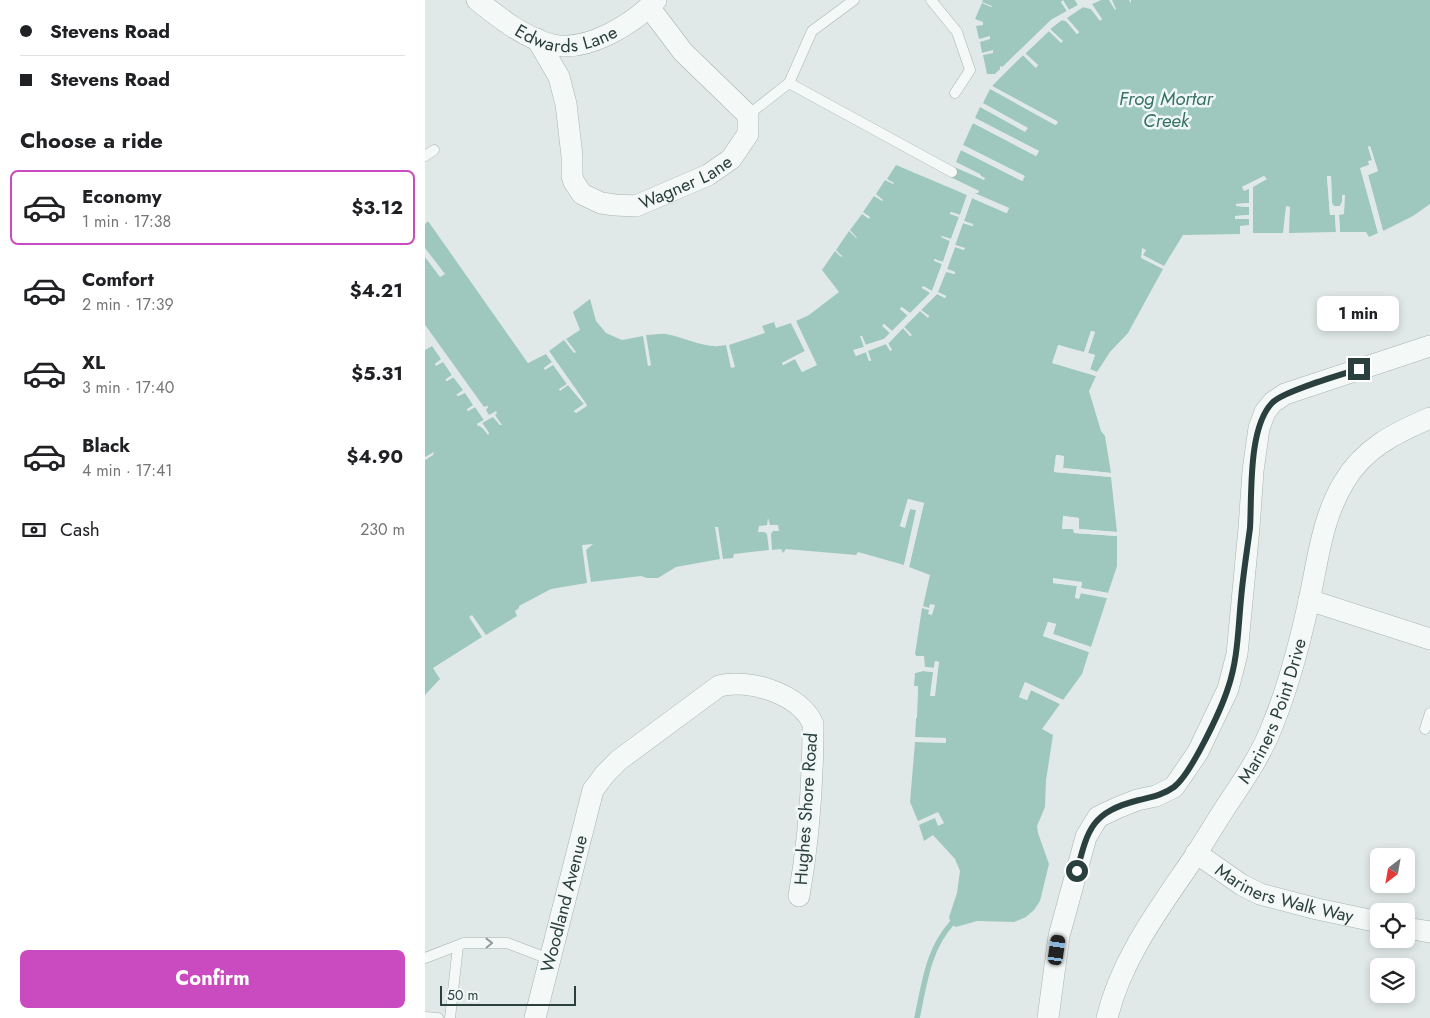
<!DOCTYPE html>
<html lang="en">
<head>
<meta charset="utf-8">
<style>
	body { margin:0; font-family:Jost,sans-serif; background:#f2f2f2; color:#202124; height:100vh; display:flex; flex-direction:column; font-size:19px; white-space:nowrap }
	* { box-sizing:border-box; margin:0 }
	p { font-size:16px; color:#757577 }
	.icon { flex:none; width:28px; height:28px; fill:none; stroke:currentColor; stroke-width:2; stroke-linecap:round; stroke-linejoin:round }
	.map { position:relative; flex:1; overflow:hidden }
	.side { display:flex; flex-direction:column; background:#fff; width:425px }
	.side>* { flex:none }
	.hud { display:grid; align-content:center; height:110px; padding:0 20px; background:#fff }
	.needle { width:32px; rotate:211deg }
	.tools { position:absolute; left:945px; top:848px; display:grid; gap:10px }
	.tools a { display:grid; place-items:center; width:45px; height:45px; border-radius:8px; background:#fff; box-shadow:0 2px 8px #0003; font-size:25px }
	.scale { position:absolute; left:15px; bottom:12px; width:136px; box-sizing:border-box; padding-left:5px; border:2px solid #2a403e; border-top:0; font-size:14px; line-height:18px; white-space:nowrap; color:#2a403e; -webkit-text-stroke:4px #f1f7f6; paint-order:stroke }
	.end { position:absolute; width:22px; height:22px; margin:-11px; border:6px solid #2a403e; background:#fff; box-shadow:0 0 0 2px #fff }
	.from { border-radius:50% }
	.bubble { position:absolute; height:35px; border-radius:8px; background:#fff; box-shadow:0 2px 8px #0003; font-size:16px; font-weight:700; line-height:35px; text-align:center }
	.car { position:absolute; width:15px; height:30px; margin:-15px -8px; border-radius:6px; box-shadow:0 0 4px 1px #0007; background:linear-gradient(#222 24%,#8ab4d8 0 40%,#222 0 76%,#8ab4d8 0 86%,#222 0) }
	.hud b { display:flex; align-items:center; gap:18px; height:48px; font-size:19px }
	.hud b+b { border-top:1px solid #e0e0e0 }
	.hud i { width:12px; height:12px; background:#202124 }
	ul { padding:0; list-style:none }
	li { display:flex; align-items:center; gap:15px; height:75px; margin:0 10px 8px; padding:0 10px; border:2px solid transparent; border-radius:8px }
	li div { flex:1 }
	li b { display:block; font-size:19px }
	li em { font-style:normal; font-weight:700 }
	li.active { border-color:#c94bbf }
	li>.icon { width:45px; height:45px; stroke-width:1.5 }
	h2 { padding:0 20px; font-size:22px; line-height:60px }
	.pay { display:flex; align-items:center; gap:12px; height:55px; padding:0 20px; font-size:19px }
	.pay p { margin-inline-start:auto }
	.cta { display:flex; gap:10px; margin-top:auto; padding:10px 20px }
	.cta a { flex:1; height:58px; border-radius:8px; background:#c94bbf; color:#fff; font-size:20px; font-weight:700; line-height:58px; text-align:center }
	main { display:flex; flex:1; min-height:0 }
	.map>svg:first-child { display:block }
	.water { fill:#9ec8bd }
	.pier { fill:#e1e9e8; fill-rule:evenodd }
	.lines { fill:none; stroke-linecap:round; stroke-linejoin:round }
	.stream { stroke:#9ec8bd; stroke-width:5.5 }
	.service-casing { stroke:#a6b3b2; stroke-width:11 }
	.minor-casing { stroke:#a6b3b2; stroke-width:22 }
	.service { stroke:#f4f8f7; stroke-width:10 }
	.minor { stroke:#f4f8f7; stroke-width:21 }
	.oneway { stroke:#8f9c9a }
	.route { stroke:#2a403e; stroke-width:6 }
	.labels { text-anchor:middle; stroke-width:5; stroke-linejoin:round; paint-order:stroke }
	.street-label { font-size:18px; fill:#2a403e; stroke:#f1f7f6 }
	.water-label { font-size:19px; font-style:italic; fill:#367366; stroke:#f1f7f6 }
</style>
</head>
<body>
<main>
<section class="side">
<div class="hud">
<b><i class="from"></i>Stevens Road</b>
<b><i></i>Stevens Road</b>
</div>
<h2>Choose a ride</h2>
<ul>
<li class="active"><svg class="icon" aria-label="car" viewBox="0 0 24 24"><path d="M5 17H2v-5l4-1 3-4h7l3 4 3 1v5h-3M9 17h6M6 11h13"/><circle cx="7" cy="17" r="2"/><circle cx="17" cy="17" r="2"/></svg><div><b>Economy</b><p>1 min · 17:38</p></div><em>$3.12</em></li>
<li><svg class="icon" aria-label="car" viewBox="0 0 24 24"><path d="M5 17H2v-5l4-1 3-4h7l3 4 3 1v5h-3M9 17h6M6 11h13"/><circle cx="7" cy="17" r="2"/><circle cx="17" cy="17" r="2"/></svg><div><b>Comfort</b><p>2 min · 17:39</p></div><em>$4.21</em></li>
<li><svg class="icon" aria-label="car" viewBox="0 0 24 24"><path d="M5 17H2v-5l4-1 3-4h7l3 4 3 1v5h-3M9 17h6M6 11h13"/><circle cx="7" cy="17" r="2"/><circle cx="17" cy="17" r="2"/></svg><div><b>XL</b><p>3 min · 17:40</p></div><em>$5.31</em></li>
<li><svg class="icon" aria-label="car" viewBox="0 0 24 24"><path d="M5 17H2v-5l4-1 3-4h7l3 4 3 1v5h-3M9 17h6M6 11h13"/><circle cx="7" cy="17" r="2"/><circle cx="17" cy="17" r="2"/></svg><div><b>Black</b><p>4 min · 17:41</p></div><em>$4.90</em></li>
</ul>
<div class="pay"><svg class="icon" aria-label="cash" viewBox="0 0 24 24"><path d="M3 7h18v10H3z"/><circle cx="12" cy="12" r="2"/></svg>Cash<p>230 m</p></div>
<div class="cta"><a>Confirm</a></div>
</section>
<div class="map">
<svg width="1005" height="1018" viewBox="0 0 1005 1018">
	<rect width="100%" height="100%" fill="#e1e9e8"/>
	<path class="water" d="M558,0H650L653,5L644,10L638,1L636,2L642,11L626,20L569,75L562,74L558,55L568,53V50L557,53L555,42L565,39V36L554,39L551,26L558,25V22L550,19L557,3L566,7L567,6L557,2Z
		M676,0H684L690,10L691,9L687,0H704L706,3V0H1005V204L988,216L958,231L943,175L953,171L945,146L943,147L947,160L944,165L936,168L953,233L944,237L941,232H915L914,214H919V195H917V202L915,206H909L907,203L906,176H902L905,215H910L911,232L864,233L865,207L861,206L858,233H828V186L841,179L839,176L817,187L824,188V203L811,204V206L824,207V215L811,216L810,219H824V226H815V234L758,235L739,266L718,255L721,250L717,248L716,258L738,269L703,333L685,352L672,372L665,370L670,355L663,353L670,332L666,331L659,353L634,345L628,363L671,376L664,391L676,431L680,436L686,473L638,468L639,456L631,455L629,472L686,477L692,532L654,529V518L639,516L637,529H649V533L692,536V566L683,593L656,588L657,582L628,583L652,586L650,598L655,593L682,598L666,647L628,634L631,624L623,622L618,636L664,652L657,674L638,700L600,682L594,697L602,700L606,690L635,704L617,729L628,735L621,780L620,807L612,826L613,833L624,864L615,901L609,910L601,917L589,922L552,921L531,927C527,925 525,922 524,917L532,893L535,871L530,859L508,835L499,841L494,825L510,818L513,826L519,823L513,812L493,821L485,802L490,742L521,743V738L490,737L493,687L489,686L490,673L498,671L509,672L505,696L514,662L510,661L509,668L499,667V656H491L490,654L497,608L504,610L503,614L507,615L510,605L505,604L504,608L498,606L505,575L484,567L499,503L483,499L475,526L480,527L485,509L492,510L479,565L433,552L431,555L361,549L358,553L356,549L347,550L346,534L348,531H354L353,525H345L343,518L342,525L334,526L333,532H339L342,534L344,550L309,554L308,558L298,559L293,527H290L295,559L251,567L233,578H222L216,576L166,582L161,550L168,544L157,545L162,583L126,589L94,606V608L90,611L92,616L61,635L47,615L44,617L57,637L8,668L15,679L0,695V460L8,455L9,452L0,457V350L7,345L17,359L10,364L11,365L18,361L27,375L21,379L22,381L28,377L39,391L32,395L33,396L40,392L49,405L42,409L43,411L50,407L59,420L52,424L64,433L57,423L68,416L75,425L70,415L64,416L60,410L63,407L62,406L59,408L0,325V257L15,277L20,274L0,248V224L3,221L103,363L121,354L127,362L119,368L120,369L128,364L142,384L134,390L143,385L159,404L149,411L151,413L162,405L124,351L139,340L149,353L151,352L141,339L155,330L148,312L165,299L171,321L181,333L197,340L218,336L223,366L226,365L221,335C228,335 235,333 241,334C260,337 281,350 301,345L306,368L310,367L304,345L340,333L337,326L349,322L351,328L366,323L380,351L357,363L358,365L370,359L377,372L391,365L371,321L384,315L414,292L397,270L410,251L416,257L417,256L411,250L424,231L431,238H432L425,230L437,214L444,219L445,217L438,212L449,196L457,201L458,200L451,194L460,180L468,184L469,183L462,179L471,165L542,195L535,215L526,212L525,213L534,217L526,239L516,237L525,241L518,262L509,259L517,264L507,291L498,286L497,288L506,293L485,314L476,307L475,309L483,315L467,331L459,324L458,325L465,333L459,339L440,345L437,336L439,347L429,350L431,356L441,352L444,361L446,360L442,351L461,344L465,350H467L463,344L478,328L485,336L486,335L479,327L495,311L503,317L504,316L496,310L512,294L520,298L521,296L512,292L521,271L529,274L530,272L522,269L530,247L539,250V248L530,245L538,223L547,226L548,224L539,221L547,198L581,213L584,208L549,193L554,191L525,177L529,167L559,180L560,178L556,176L555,174L531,162L536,150L598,181L599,176L538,145L548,123L611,156L614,151L550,118L555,107L600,132L603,128L558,103L565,89L630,125L632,121L567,86L568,84L598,55L610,67L613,65L600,54L624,31L636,42L637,41L625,29L637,20L641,21L652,34L654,32L641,18L658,7L666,9L675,20L677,19L666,4Z"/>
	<path class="pier" d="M638,0L644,10L653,5L650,0H653L655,3L666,0L658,5L665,6V2L676,0L667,4L677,19L675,21L666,9L658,7L642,18L654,32L652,34L641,21L636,20L625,29L638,41L636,43L624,31L600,53L613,65L611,68L598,55L567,86L633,122L631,125L565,88V82L579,69L570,77H563L562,74H570L575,70V66L578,67L626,20L642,11L636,2Z
		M550,118L614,151L611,156L548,123L549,121L611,152L549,120Z
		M538,145L600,176L597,181L536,150L537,148L596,177L537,148Z
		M945,146L953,171L943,175L958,231L956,232L940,175L942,173L950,170L948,162L946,167L938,169L955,232L953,233L935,168L944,165L943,161L947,160L943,147Z
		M839,176L842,179L828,187V233H826V227L817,228V234H815V226L824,225V219H810V216L824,215V207L811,206V204L824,203V189L819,191L817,187Z
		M902,176H906L907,203L909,206H915L917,202V195H920L919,214L914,215L915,232H911L910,215H905Z
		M525,177L554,191L553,193H549L584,208L582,213L547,198L539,221L548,225V226L538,223L530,245L540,248L539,250L530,247L522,269L530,272V274L521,272L513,292L521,296L520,298L512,294L496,310L504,316L503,318L495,311L479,327L487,335L485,336L478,328L463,343L467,350L465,351L461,344L443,351L446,361H444L441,352L431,356L428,350L439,347L435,336H437L441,345L459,339L465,333L457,326L459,324L467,331L483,316L475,309L477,307L485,313L505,293L497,288L498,286L507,291L517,264L509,261V259L518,262L525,241L516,237L517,236L526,239L534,217L525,214L526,212L535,215L542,195L521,185L522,183L544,193L545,195L509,292L461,341L432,351V353L461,341L510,293L545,197L548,195L546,193L547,190L524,179Z
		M2,219L5,220L104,360L117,351H121L152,329L151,324L154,330L125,349L124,351L162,406L151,413L149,411L159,404L143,385L135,391L134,389L142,384L128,365L120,370L119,368L127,362L121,354L118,353L103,363L4,221L0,223Z
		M371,321L392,365L377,372L370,359L358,365L357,363L380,351L366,323L368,322L375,335L369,322Z
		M0,325L59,407L62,406L63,407L61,410L64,415L71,411L72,413L70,415L77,425H75L68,417L57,423L64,433L63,435L56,426H53L52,424L59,420L50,407L43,411L42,410L48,405L40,393L33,396L31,395L38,390L29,377L22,381L20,380L27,375L18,362L11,366L10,364L16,359L7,346L0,350V348L5,344L0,334L9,344L61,418L62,417L0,329Z
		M666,331L670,332L663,353L670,355L665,369L672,372L671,376L627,363L633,345L659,352ZM635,348L667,357L663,371L630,361Z
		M631,455L639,456L638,468L686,473V477L629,472Z
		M483,499L499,503L484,567L479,565L491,510L485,509L480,528L475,526Z
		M638,516L654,518V529L692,532V536L649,533L648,529H637Z
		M628,578L657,582L656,588L683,593L682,598L656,593L654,599L650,598L652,586L628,583Z
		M623,622L631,624L628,634L666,647L664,652L618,636Z
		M488,652L491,656H499L500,667L509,668L510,661L514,662L510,696H505L508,672L498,671L489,673V686H493L492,718H489L491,688L487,686V673L489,671L497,669V659L489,658Z
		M600,682L638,700L635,704L606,690L602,700L594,697Z"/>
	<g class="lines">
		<path class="stream" d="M492,1018C499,985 503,949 527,923"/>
		<g class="service-casing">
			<path id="service" d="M506,0L532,32L545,70L530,93
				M364,83L527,172
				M323,115L364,83L387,31L429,0
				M0,156L9,150
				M1000,729L1005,713
				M0,958L39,943H82L124,959
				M0,1017L13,1018
				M25,1018L33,946"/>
		</g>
		<g class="minor-casing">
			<g id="minor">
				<path id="s1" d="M52,0C73,17 101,39 128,45C163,52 208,24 231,0"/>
				<path id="s2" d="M112,39L134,77L141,104L147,156V176L149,182L157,194L176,203L190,205L211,206L283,175L306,159L323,134V115L258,52L224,7"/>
				<path d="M884,600L1005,639"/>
				<path id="s3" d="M771,853L817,885L835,894L892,909L954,922"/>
				<path d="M981,928L1005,932"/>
				<path id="s4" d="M110,1018L168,790L180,774L194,760L294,686C324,678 375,694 388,724C388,782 384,839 374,896"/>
				<path d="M623,1018L634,936L661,837L673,817L692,808L712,800L731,796L749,787L773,752L803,689L812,654L824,528L828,471L834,428L840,412L848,402L860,394L1005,346"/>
				<path id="s5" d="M682,1018C697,956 737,905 772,853C783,835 794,817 806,799C822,775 838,751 848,724C864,685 875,642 884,601C893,560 897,518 919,482C939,448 970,433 1005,418"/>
			</g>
		</g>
		<use href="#service" class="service"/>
		<use href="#minor" class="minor"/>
	</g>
	<defs><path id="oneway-chevron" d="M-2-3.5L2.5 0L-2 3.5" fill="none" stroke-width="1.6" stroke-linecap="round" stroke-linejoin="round" transform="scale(1.25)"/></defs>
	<use class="oneway" href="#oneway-chevron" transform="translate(64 943) rotate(-1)"/>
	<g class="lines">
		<path class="route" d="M652,871C663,828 667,812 714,800C726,797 738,795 749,787C766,774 796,710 803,688C813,659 813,629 816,599C818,575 822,551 825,528C827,494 823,428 847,403C858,391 916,375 934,369"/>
	</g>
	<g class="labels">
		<g class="street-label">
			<text dy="6" stroke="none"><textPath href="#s1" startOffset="102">Edwards Lane</textPath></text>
			<text dy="6" stroke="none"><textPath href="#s2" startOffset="276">Wagner Lane</textPath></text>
			<text dy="6" stroke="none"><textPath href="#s5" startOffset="351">Mariners Point Drive</textPath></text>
			<text transform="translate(381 809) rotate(-86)" y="6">Hughes Shore Road</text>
			<text dy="6" stroke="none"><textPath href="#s3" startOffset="99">Mariners Walk Way</textPath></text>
			<text dy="6" stroke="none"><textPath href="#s4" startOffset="118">Woodland Avenue</textPath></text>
		</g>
		<g class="water-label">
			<text x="741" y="105">Frog Mortar<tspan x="741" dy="22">Creek</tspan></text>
		</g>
	</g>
</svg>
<div class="tools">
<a><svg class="needle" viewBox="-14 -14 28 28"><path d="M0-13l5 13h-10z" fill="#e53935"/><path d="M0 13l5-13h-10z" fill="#757577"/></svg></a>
<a><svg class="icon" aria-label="locate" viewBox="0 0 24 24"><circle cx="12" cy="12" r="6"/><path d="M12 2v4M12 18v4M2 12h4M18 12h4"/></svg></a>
<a><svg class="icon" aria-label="layers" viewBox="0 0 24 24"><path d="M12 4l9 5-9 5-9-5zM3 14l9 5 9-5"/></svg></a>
</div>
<div class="scale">50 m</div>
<i class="end from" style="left:652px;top:871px"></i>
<i class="end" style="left:934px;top:369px"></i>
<div class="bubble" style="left:892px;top:296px;width:82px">1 min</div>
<i class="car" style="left:632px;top:950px;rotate:8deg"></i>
</div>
</main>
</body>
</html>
